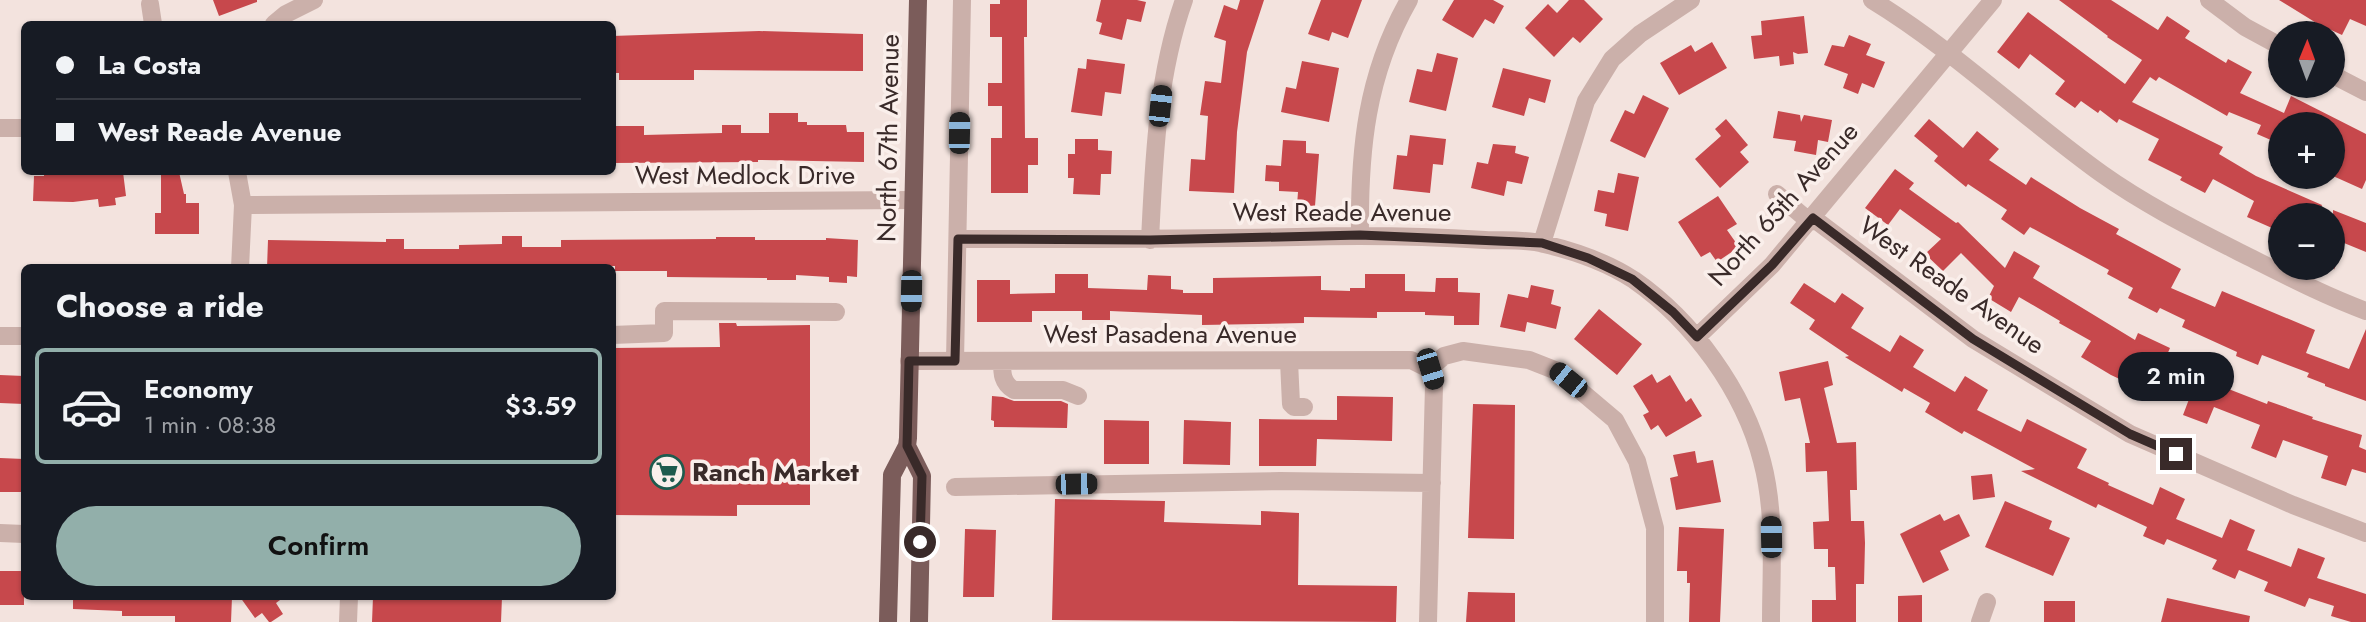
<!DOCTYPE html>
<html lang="en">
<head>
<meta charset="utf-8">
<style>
	body { margin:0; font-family:Jost,sans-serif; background:#242831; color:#f1f3f6; height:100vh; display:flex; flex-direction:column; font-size:26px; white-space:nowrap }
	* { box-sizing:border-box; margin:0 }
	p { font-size:23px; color:#9ea1a6 }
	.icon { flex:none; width:38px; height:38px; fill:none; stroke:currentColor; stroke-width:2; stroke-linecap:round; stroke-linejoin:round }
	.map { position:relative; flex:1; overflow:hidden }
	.side { position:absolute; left:21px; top:264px; width:595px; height:336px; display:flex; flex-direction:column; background:#171b24; border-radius:10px; box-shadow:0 2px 5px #0004 }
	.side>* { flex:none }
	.hud { position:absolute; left:21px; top:21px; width:595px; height:154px; border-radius:10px; box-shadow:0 2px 5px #0004; display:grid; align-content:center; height:154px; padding:0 35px; background:#171b24 }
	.needle { width:46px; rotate:1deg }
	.buttons { position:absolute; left:2268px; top:21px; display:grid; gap:14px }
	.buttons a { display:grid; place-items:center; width:77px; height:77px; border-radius:50%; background:#171b24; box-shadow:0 2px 5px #0004; font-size:35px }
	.end { position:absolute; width:32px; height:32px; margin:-16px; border:9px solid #392a29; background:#fff; box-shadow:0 0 0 4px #fff }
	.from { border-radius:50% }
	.bubble { position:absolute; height:49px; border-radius:24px; background:#171b24; box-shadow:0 2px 5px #0004; font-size:23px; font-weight:600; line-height:49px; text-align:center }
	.car { position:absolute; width:21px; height:42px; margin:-21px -10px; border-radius:9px; box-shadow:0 0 5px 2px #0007; background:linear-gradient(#222 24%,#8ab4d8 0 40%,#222 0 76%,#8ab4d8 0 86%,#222 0) }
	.hud b { display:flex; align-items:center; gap:24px; height:66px; font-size:26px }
	.hud b+b { border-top:2px solid #363941 }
	.hud i { width:18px; height:18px; background:#f1f3f6 }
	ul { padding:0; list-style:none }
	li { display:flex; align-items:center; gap:21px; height:116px; margin:0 14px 10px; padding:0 21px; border:4px solid #363941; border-radius:10px }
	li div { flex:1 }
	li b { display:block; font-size:26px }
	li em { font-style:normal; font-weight:600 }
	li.current { border-color:#92afaa }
	li>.icon { width:63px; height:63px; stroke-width:1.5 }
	h2 { padding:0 35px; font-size:32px; line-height:84px }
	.primary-button { display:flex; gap:14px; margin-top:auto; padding:14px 35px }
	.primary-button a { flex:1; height:80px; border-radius:42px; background:#92afaa; color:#111; font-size:28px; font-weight:600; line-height:80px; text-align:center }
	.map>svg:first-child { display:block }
	.building { fill:#c7484c }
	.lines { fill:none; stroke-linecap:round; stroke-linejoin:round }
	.minor { stroke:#cbb0aa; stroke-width:18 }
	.major { stroke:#7b5c5a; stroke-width:18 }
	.route { stroke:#392a29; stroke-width:9 }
	.labels { text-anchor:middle; stroke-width:7; stroke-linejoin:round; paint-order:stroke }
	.street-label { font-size:26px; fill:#392a29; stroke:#faefeb }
	.poi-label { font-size:26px; font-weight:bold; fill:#392a29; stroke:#faefeb; text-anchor:start }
</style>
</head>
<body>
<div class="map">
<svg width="2366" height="622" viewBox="0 0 2366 622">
	<rect width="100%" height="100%" fill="#f3e3de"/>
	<path class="building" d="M213,0H257V2L219,16Z
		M1000,0H1027V37H1024L1025,138H1038V165H1028V193H991V138H1002V106H988V83H1002V37H990V4H1000Z
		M1101,0H1137L1146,2L1141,22L1127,19L1122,40L1099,34L1102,23L1096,21Z
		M1240,0H1264L1247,52L1237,132L1234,193L1189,191L1191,159L1205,160L1208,116L1200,115L1205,81L1221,83L1226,41L1214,37L1224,5L1237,10Z
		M1321,0H1362L1348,38L1332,32L1329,41L1308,34Z
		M1454,0H1493L1504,6L1494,24L1485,19L1473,38L1442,20Z
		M1569,0H1584L1603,19L1580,43L1573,37L1554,57L1525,28L1548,4L1557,13Z
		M2059,0H2111L2158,30L2167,16L2190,31L2185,38L2226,63L2228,59L2252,72L2240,93L2284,113L2291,96L2366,134V180L2362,189L2333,176V124H2280V144L2257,134L2261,125L2229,112L2227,116L2159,77L2156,81L2150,77L2132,102L2223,147L2219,154L2256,176L2322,205L2318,215H2280V220L2276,218L2272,228L2247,217L2254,201L2213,179L2205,193L2180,180L2182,177L2148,160L2159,139L2119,119L2117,123L2100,110L2098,113L2081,101L2075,108L2055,94L2065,81L2030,54L2019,69L1997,52L2028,12L2125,84L2142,60L2107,37L2108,36Z
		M2279,0H2366V26L2350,19L2342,35L2318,24Z
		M1804,16L1808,53L1798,54L1793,52L1794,64L1780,66L1779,56L1754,59L1751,36L1762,35L1761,21Z
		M759,31L863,34V71L694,70V80H619V73H612V36Z
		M1849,35L1871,44L1866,55L1885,62L1874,88L1862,83L1858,94L1843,88L1848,74L1824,65L1832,45L1844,47Z
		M1712,42L1727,68L1679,95L1660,63L1691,45L1695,52Z
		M1437,53L1458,58L1446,111L1409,102L1417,69L1432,72Z
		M1087,59L1125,64L1121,94L1105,92L1102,116L1071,112L1078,68L1086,69Z
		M1302,61L1339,68L1329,122L1281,112L1286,87L1296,89Z
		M1503,68L1551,80L1545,103L1529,98L1524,116L1492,107Z
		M1643,95L1669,108L1645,158L1610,141L1625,110L1634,114Z
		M1778,111L1800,115L1801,122L1804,115L1832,120L1828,142L1818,140L1816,155L1794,151L1796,141L1773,138Z
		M769,113H798V122H807V125H846L847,132H864V162L758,160V162L612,163V126H644V135L722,133V125H741V133H769Z
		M1726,119L1748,145L1740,152L1749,162L1720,188L1695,159L1721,136L1715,129Z
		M1929,119L1963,148L1977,131L1999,149L1989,160L2026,185L2031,177L2080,208L2119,229L2116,234L2181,269L2171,288L2215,307L2222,291L2315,330L2306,353L2349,369L2366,329V401L2325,386V384L2307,377L2309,373L2262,355L2258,365L2236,356L2237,352L2182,327L2185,320L2160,308L2157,313L2128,298L2133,288L2107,274L2109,270L2030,227L2024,235L2001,219L2007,210L1968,184L1966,187L1934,161L1938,156L1914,136Z
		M1410,135L1446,139L1443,165L1433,164L1430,193L1393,189L1397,155L1407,156Z
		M1075,139H1098V150L1112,151L1111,174H1101L1100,195L1073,194L1074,178H1068V154H1075Z
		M1283,140L1306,141V153L1319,154L1315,206L1297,205L1298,192L1279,191V182L1265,181L1266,165L1281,166Z
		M1493,144L1516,146L1515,153L1529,157L1522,184L1507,181L1504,196L1471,188L1477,162L1488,164Z
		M1895,169L1914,183L1909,189L1956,223L1958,222L2005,268L2014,251L2040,266L2033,278L2135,340L2138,333L2170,348L2166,357L2192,369L2190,374L2267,404L2268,401L2313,417L2312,419L2362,435L2359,447L2366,450V473L2352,469L2346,486L2321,478L2328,456L2283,440L2276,458L2251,448L2260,425L2214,407L2207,424L2183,415L2191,394L2148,375L2141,389L2111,375L2081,357L2091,341L2059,323L2060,321L2019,297L2011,312L1988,298L1994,286L1961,253L1943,271L1925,254L1941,239L1900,209L1888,225L1865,208Z
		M44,172H123L126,196L115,198L116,205L99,207L98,199L73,202L33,201L34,176H44Z
		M161,172H179L184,194H186V203H199V234H155V213H161Z
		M1618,173L1639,177L1628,231L1605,226L1607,214L1594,211L1598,190L1614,193Z
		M1718,196L1737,224L1727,230L1739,247L1717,262L1710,252L1701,257L1678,222Z
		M2333,210L2366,223V252L2344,243L2334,270Z
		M502,236H522V247H561V240L716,239V237H755V240H826V238L858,240L857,277L847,276V283L829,282V277L796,275V280H767V278L667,277V271H615V266L267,268L268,240L386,242V239H404V249H459V245L502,244Z
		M1055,274H1088V288L1147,290L1148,275L1171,276V289L1183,290V293H1213V278L1321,276V290L1350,291V288H1365V274H1405V291L1435,292L1436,278H1458V292L1480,293L1479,325H1454V316L1425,315V312H1377V318L1304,317V323L1202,325V315L1110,311V320H1082V311H1032V322H977V280H1010V294L1055,293Z
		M1804,283L1835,303L1842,293L1864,308L1851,328L1890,352L1900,335L1924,350L1913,367L1955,392L1965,376L1988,390L1977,410L2021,432L2027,419L2087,449L2077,468L2109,483L2108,485L2153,505L2160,487L2185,499L2176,519L2222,538L2230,519L2255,530L2247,550L2291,567L2298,548L2325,558L2317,578L2366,594V622H2351L2331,616L2334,606L2309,598L2305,607L2264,591L2268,582L2239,570L2235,579L2212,569L2217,560L2167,539L2164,545L2143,536L2147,527L2098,504L2096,508L2021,471L2035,469L1964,431L1962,434L1925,412L1930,403L1904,388L1902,392L1845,357L1849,356L1809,329L1815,320L1790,303Z
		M1531,285L1554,290L1551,304L1561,307L1556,329L1527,322L1525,332L1500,327L1508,294L1528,298Z
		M1599,309L1642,344L1617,375L1574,339Z
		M719,323H736L737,326L810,325V505H737V516L612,515V348L720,347Z
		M1828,361L1833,385L1824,388L1837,443L1856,442L1857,490H1850L1851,521H1864L1865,543L1864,584H1856V622H1812V600H1836L1835,567H1828V549H1814L1813,522L1829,521L1827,471L1806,472L1805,443H1810L1800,398L1785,401L1779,372Z
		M1652,374L1657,383L1670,375L1686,402L1691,398L1702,416L1666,437L1658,425L1651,430L1643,415L1649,412L1633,386Z
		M0,375L24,376V404L0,403Z
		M992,396L1003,397L1014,401H1061L1068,404L1067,428L994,427V421L991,420Z
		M1337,396L1393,397L1392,441L1317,439L1316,466H1259V419L1337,420Z
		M1473,404L1515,405L1514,539L1468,538Z
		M1104,420L1149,421V464H1104Z
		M1184,420L1231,422L1230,465L1183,464Z
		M1695,451L1697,463L1713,460L1721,502L1676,510L1670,478L1678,476L1673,455Z
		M0,458L24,459V492H0Z
		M1992,474L1995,497L1973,500L1971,476Z
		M1055,499L1165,501L1164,522L1261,525V511L1299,513L1298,585L1397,586L1396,622L1052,620Z
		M2005,501L2052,521L2049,529L2070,538L2053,576L1985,547Z
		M1940,514L1944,521L1959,514L1970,536L1940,551L1949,570L1923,583L1900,534Z
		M1679,527L1724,529L1720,622H1689L1690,583H1687V571H1677Z
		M965,529L996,530L994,597H963Z
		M0,571H24V605H0Z
		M1468,592L1515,593V622H1466Z
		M1922,595V622H1898V596Z
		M73,597H232L231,622H175V616H122V611L73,609Z
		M240,597H284L276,603L283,614L271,622H269L262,613L255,618Z
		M373,597H502L501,622H372Z
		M2167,598L2250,616L2249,622H2161Z
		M2044,601H2075V622H2044Z"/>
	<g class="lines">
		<path class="minor" d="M1872,0C1954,50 2024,118 2102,174C2147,206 2196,230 2245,255C2285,275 2325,296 2366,311
			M2209,0L2245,27L2280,46
			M150,4L153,24
			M274,24L286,14L314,0
			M2333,75L2366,92
			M0,128H24
			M237,172L243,205L240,268
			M1777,194L1810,222
			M243,205L912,200
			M1813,218L1973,339L2130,434L2293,505L2366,533
			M1360,235C1359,151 1366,75 1409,0
			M958,239C1071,239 1184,239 1297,237C1360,235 1422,236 1485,240C1504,241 1526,239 1544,244C1574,251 1608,263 1634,280C1693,321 1744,391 1762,461C1776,513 1771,569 1771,622
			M1150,240C1154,159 1157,76 1184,0
			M1542,243L1586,101L1612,59L1640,34L1691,0
			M612,335L664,333V311L836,312
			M0,336H24
			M1697,337L1772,265L1993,0
			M909,361L1411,360L1429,369
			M955,361L962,0
			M1002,361C1002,373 1002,383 1014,390H1063L1078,396
			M1289,361L1291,404L1294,407H1304
			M1429,369L1444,356L1463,351L1529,360L1557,371L1615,420L1637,461L1655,528V622
			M955,487L1280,481L1432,483
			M0,533L24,534
			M348,622L349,597
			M1428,622L1434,385L1429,369
			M1980,622L1987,602"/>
		<path class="major" d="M907,446L922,476L919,622
			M888,622L892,475L907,446L908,438L918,0"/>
	</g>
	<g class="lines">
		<path class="route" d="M920,542L922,476L907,446L909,361H955L958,239L1150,240L1360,235L1542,243L1588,258L1632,279L1673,312L1697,337L1772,265L1813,218L1973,339L2130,434L2176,454"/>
	</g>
	<defs>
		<g id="supermarket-ring" transform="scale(1.75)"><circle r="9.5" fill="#faefeb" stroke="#1e5b4e" stroke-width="1.5"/><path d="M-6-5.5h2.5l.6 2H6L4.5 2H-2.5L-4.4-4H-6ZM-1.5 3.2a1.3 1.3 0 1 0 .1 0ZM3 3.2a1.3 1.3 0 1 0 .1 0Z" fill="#1e5b4e"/></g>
	</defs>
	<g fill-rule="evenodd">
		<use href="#supermarket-ring" x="667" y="472"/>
	</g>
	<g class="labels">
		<g class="street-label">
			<text transform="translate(888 138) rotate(-89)" y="9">North 67th Avenue</text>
			<text x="745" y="184">West Medlock Drive</text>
			<text transform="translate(1783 204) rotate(-48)" y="9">North 65th Avenue</text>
			<text x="1342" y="221">West Reade Avenue</text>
			<text transform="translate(1952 285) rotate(35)" y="9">West Reade Avenue</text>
			<text x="1170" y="343">West Pasadena Avenue</text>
		</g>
		<g class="poi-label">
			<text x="692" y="481">Ranch Market</text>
		</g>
	</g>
</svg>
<div class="buttons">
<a><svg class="needle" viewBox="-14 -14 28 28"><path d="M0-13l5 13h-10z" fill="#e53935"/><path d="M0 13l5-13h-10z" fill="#9ea1a6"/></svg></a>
<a>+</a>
<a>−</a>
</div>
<i class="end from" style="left:920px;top:542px"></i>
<i class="end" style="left:2176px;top:454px"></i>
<div class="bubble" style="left:2118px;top:352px;width:116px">2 min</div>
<i class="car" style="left:1160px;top:106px;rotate:6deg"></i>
<i class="car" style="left:959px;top:133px;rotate:1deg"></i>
<i class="car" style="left:911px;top:291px;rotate:181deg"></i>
<i class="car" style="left:1430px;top:369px;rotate:163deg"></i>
<i class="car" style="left:1568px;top:380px;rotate:309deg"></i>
<i class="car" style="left:1076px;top:484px;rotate:89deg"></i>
<i class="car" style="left:1771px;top:537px;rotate:359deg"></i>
<div class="hud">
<b><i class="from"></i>La Costa</b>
<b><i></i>West Reade Avenue</b>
</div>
<section class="side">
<h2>Choose a ride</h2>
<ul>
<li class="current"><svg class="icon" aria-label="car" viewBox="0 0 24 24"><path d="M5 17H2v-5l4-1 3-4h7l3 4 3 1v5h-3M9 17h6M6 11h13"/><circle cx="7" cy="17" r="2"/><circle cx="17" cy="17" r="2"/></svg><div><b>Economy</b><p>1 min · 08:38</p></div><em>$3.59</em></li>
</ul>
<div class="primary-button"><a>Confirm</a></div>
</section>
</div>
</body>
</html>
